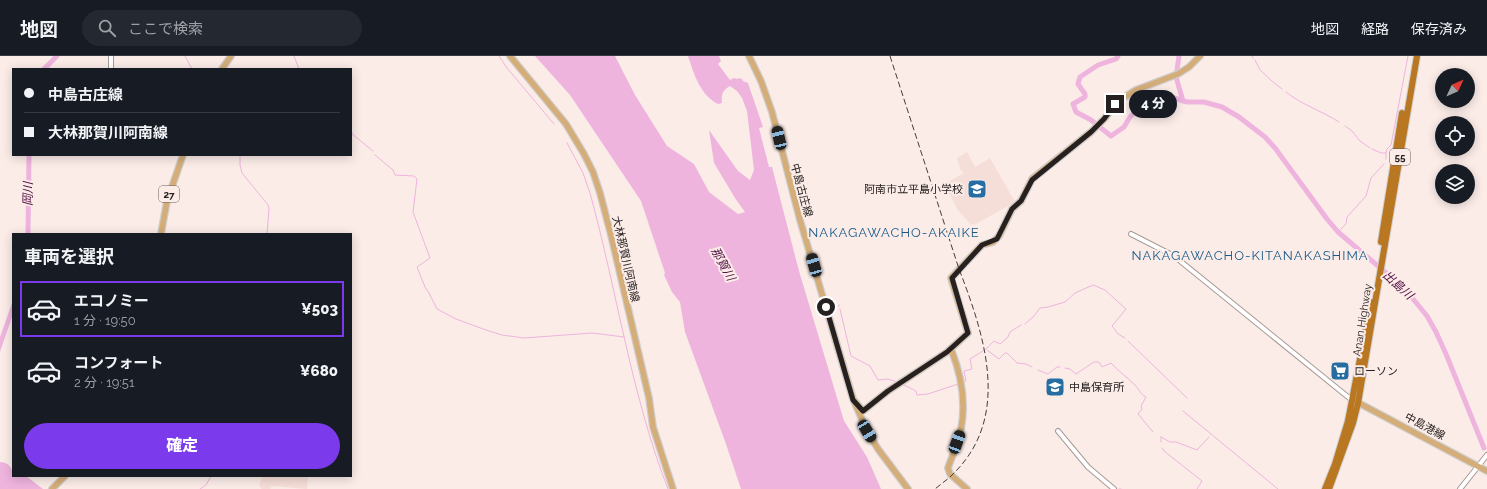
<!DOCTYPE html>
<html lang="ja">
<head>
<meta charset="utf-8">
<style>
	body { margin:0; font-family:Raleway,"Noto Sans JP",sans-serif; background:#242831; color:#f1f3f6; height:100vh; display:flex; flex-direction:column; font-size:15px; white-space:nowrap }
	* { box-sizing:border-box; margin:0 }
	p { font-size:13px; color:#9ea1a6 }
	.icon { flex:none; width:22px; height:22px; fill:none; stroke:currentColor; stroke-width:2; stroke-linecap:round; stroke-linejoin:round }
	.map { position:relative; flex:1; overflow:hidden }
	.details { position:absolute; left:12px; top:177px; width:340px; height:244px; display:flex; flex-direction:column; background:#171b24; border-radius:0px; box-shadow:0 2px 10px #0003 }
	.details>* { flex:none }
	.hud { position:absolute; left:12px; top:12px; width:340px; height:88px; border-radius:0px; box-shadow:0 2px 10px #0003; display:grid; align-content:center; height:88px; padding:0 12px; background:#171b24 }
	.needle { width:26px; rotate:46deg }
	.fabs { position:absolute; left:1435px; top:12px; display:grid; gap:8px }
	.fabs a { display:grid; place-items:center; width:40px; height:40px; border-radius:50%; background:#171b24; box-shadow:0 2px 10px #0003; font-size:20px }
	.end { position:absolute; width:18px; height:18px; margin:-9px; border:5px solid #262120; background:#fff; box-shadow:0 0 0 2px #fff }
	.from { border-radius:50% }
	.bubble { position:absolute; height:28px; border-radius:14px; background:#171b24; box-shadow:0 2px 10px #0003; font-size:13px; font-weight:800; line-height:28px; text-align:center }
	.car { position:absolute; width:12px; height:24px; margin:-12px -6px; border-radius:5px; box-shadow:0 0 3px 1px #0007; background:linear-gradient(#222 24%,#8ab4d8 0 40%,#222 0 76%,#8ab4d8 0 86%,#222 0) }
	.hud b { display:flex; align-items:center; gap:14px; height:38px; font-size:15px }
	.hud b+b { border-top:1px solid #363941 }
	.hud i { width:10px; height:10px; background:#f1f3f6 }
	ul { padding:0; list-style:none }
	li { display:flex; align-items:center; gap:12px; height:56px; margin:0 8px 6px; padding:0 4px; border:2px solid transparent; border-radius:0px }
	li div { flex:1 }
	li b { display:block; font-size:15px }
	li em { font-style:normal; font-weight:800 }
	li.selected { border-color:#7c3aed }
	li>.icon { width:36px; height:36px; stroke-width:1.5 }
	h2 { padding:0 12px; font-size:18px; line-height:48px }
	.action { display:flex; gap:8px; margin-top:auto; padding:8px 12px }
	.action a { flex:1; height:46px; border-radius:24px; background:#7c3aed; color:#fff; font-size:16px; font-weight:800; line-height:46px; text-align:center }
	header { display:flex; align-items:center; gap:24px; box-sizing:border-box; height:56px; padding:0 20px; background:#171b24; border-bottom:1px solid #363941 }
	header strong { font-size:19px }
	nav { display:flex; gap:22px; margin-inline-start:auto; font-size:14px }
	.search { width:280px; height:36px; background:#242831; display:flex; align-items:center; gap:10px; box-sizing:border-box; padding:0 14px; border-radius:22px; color:#9ea1a6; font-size:15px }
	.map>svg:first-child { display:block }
	.built { fill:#f5ded7 }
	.water { fill:#eeb4de }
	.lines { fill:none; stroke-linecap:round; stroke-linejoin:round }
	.stream { stroke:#eeb4de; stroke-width:1 }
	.river { stroke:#eeb4de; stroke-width:5 }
	.minor-casing { stroke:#a89b97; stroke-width:6 }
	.major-casing { stroke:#cfcece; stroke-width:8 }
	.highway-casing { stroke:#cfcece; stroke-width:8 }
	.minor { stroke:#fff; stroke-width:4 }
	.major { stroke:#d4ad79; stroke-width:5.5 }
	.highway { stroke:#b87720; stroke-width:6 }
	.rail { stroke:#433d3b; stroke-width:1; stroke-dasharray:6 3; stroke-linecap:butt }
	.route { stroke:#262120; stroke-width:5 }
	.labels { text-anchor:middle; stroke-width:4; stroke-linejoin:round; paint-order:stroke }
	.shield { fill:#fbece8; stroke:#665e5c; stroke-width:1 }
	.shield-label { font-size:10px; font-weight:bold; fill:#262120 }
	.poi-label { font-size:11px; fill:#262120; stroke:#fbece8; text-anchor:start }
	.street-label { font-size:11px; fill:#262120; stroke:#fbece8 }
	.water-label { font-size:12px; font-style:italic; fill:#500e44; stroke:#fbece8 }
	.quarter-label { font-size:13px; letter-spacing:1px; fill:#165988; stroke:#fbece8 }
</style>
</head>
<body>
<header>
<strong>地図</strong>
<div class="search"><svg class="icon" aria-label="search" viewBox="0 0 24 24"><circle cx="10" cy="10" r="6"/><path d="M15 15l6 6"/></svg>ここで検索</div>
<nav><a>地図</a><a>経路</a><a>保存済み</a></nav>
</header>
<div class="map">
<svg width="1487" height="433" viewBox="0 0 1487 433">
	<rect width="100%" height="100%" fill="#fbece8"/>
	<path class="built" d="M967,96L975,111L990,102L1015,146L974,169L973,168L971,169L957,153L945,129L946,127L964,117L960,113L957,102Z
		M262,420H308L307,433L272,430L270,433H262L259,430Z"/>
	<path class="water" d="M535,0H615L635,39L667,90L694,108L709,136L738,158L745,156L735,142L714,107L709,74L738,115L750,124L754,114L747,55L742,42L737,35L730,30C723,34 721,38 722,47L718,48C700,39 694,18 688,0H719L721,5L718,8L730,24L734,22L738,23L739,22L742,23L743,25L748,27L763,71L759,72L769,111H772L799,215L844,365L867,401L881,433H741L726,388L685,276L680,246L672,236L664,219L665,217L641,145L570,39Z
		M13,244V258L0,296V281Z
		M0,406C8,406 13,412 13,420H26L43,433H0Z"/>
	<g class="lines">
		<path class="stream" d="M185,0L192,13
			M294,0L299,13
			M499,0L507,12L554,68
			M1252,0L1253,2
			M1255,4L1260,14L1273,26L1282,33
			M1286,36C1302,49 1322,55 1339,66
			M1345,70L1352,75L1360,85L1370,92
			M351,72L352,78L373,95
			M567,87L583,117L590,137C617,235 631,338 668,433
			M1372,93L1381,97H1386V103
			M1386,97L1387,93L1391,89L1408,0
			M240,99V109L242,117L268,149L269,153L267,178
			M375,99L393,114L395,119L414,120L417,123L413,156L430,202L417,211L425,231L429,237L437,253L456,263L486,274L502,279L524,282L592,277L624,281
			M1338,176L1346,168L1347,161L1366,140L1371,122L1384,108
			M839,249V250
			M840,253L851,300L870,310L878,324L888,323L897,326
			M1025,268L1034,260L1040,252L1048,251L1065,246L1075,237L1093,229L1105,234L1126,253L1112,270L1118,278L1125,282
			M1128,285L1187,342
			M987,294L999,303L1005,297H1007L1017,307L1026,308L1032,311
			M1065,312L1070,313L1076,318L1094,306H1099L1102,311L1111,307C1118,315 1127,321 1135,329C1139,333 1140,338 1146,341L1141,350L1142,353L1138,358L1153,376
			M1038,314L1048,318L1057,311H1060
			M962,326L966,325L964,315L972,313L970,303C975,300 983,295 987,292C990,290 991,287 994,285L1000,288L1008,281L1010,276L1021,269
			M902,328L916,335L917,339L928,338L958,328
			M1183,355L1278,433
			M1161,381L1170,386H1176L1197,394L1209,381
			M1161,381V386
			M1162,392L1164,395L1202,425L1197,433
			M200,433L206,429L211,420
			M1119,433H1121"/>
		<path class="river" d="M1118,0L1116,3L1098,9L1080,21L1078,28L1085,38V41L1073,48L1076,56L1091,64L1111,80L1124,71L1130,61L1137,54L1150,46L1174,42L1187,46H1204L1222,51L1239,61L1265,81L1275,92L1327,163L1338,176L1405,233L1427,260L1436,276L1446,298L1484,392
			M1179,0L1176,21L1183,45
			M44,13L57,0
			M28,178L29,99"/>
		<g class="minor-casing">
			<path id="minor" d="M111,13V0
				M1131,178L1174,200L1353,345
				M1058,375L1088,411L1114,433
				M1460,433L1487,399"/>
		</g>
		<g class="major-casing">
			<path id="major" d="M510,0L566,68L584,98L593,116L600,137L611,179L649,342L653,371L673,433
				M749,0L761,25L772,56L800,164L853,343L867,375L878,393L908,433
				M222,13L231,0
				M161,178L167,145L183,99
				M951,293C961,318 966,347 961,373C959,386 952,400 948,412L950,418L967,433
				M853,343L863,355L888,335L947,296L968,277L951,222L982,189L993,186L999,180L1012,153L1021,145L1032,123L1091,76L1104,63L1120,44L1136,34L1178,18L1189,11L1200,0
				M1355,345L1487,415
				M52,433L65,420"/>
		</g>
		<g class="highway-casing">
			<path id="highway" d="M1381,186L1402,57
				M1325,433L1335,408L1348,365L1371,246
				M1329,433L1353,367L1358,347L1417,0"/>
		</g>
		<use href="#minor" class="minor"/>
		<use href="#major" class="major"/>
		<use href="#highway" class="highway"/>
		<path class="rail" d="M890,0L959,213C984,278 1011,358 956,415C950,422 942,427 935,433"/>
	</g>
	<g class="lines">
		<path class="route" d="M826,251L853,344L863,355L888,335L947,296L968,277L952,222L982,189L997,183L1012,153L1021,145L1032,124L1091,76L1104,63L1115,48"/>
	</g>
	<defs>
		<g id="school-square" transform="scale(1)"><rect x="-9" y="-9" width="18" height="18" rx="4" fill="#266ea2" stroke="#fbece8"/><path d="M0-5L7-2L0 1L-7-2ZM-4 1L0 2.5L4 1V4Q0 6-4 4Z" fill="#fff"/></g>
		<g id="supermarket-square" transform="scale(1)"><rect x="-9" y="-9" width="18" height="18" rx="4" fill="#266ea2" stroke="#fbece8"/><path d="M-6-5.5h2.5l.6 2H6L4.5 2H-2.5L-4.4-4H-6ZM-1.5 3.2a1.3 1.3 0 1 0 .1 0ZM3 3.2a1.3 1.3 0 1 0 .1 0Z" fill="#fff"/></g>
	</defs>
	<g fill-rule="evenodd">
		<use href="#school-square" x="977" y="133"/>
		<use href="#supermarket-square" x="1340" y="315"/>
		<use href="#school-square" x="1055" y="331"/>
	</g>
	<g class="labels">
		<g class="shield">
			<rect x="1390" y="93" width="20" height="16" rx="3"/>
			<rect x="159" y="130" width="20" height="16" rx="3"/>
		</g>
		<g class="shield-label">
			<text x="1400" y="105">55</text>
			<text x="169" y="142">27</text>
		</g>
		<g class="poi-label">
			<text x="963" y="137" text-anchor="end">阿南市立平島小学校</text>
			<text x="1354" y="319">ローソン</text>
			<text x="1069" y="335">中島保育所</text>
		</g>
		<g class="street-label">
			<text transform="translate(802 134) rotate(75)" y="4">中島古庄線</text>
			<text transform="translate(626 203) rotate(77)" y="4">大林那賀川阿南線</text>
			<text transform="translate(1362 264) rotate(-81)" y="4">Anan Highway</text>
			<text transform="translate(1425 370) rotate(28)" y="4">中島港線</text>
		</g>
		<g class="water-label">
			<text transform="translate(28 138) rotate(-89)" y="4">岡川</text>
			<text transform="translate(723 208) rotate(61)" y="4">那賀川</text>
			<text transform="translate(1398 229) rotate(42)" y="4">出島川</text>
		</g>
		<g class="quarter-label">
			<text x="894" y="181">NAKAGAWACHO-AKAIKE</text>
			<text x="1250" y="204">NAKAGAWACHO-KITANAKASHIMA</text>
		</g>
	</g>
</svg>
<div class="fabs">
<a><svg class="needle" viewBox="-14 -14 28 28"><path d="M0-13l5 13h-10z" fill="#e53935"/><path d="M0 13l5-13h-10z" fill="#9ea1a6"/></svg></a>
<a><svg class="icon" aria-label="locate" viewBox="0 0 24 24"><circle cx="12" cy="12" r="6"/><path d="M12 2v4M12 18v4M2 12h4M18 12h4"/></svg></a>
<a><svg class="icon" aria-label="layers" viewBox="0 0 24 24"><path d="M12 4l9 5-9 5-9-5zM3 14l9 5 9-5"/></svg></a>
</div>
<i class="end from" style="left:826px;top:251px"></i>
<i class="end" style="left:1115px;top:48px"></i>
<div class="bubble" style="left:1129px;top:34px;width:48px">4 分</div>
<i class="car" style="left:779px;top:82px;rotate:347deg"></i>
<i class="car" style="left:814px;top:209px;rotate:344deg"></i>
<i class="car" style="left:867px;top:375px;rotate:149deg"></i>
<i class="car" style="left:957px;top:386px;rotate:20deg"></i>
<div class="hud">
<b><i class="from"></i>中島古庄線</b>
<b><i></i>大林那賀川阿南線</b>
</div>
<section class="details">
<h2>車両を選択</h2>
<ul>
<li class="selected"><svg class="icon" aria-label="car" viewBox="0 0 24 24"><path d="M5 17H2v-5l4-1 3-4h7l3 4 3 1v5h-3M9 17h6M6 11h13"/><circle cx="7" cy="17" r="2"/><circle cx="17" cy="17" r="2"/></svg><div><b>エコノミー</b><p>1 分 · 19:50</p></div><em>¥503</em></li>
<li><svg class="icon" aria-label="car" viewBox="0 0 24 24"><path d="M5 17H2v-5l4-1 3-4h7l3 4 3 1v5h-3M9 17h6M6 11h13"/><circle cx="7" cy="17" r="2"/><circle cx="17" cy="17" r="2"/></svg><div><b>コンフォート</b><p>2 分 · 19:51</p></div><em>¥680</em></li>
</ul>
<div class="action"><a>確定</a></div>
</section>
</div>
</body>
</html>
